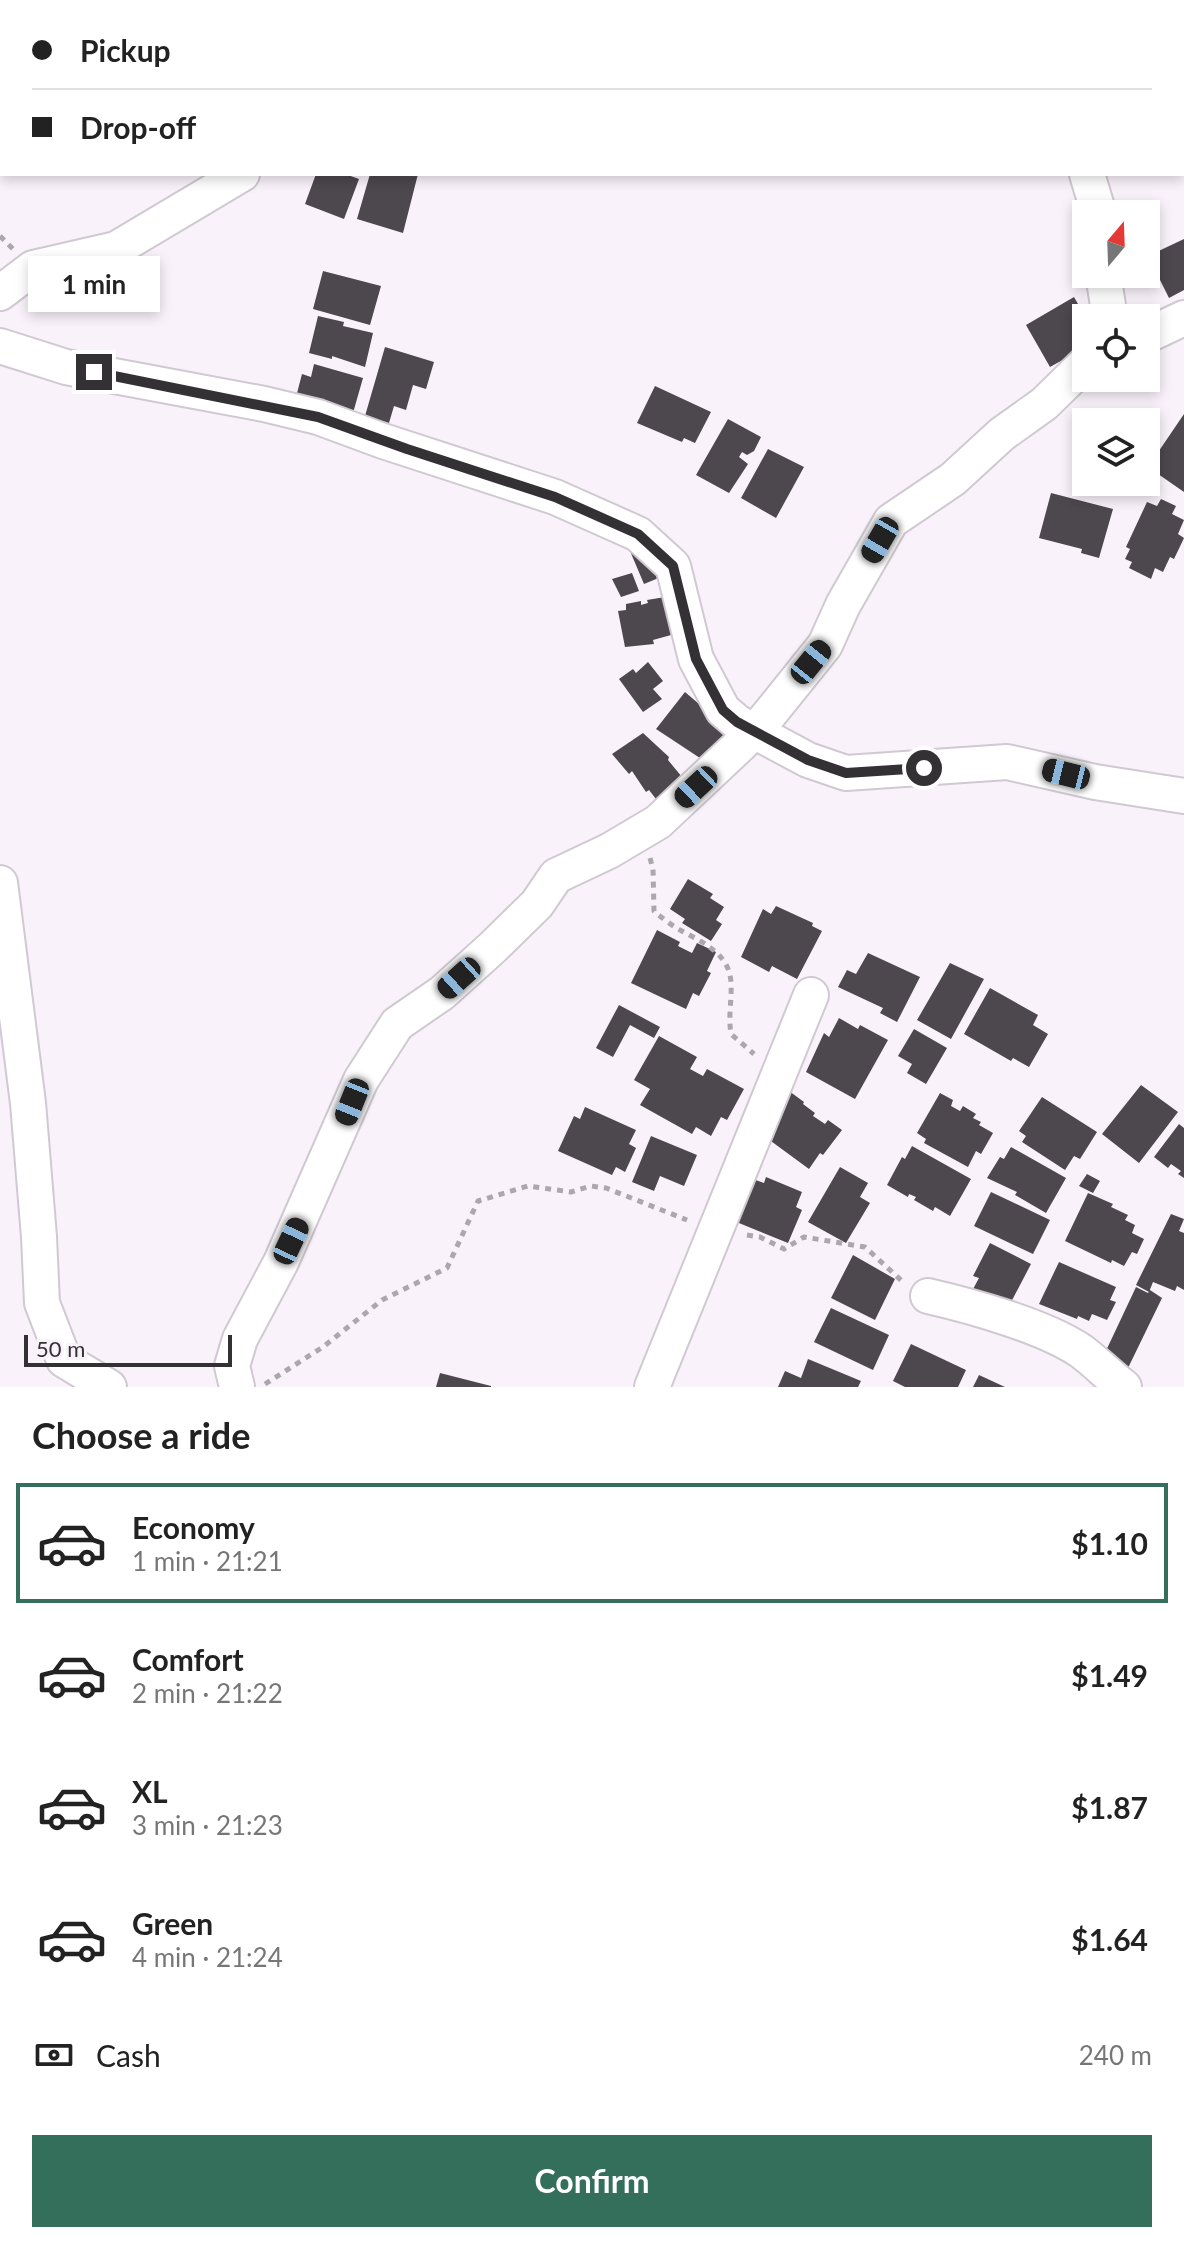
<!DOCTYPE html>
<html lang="en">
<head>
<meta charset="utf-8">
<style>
	body { margin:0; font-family:Lato,sans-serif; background:#f2f2f2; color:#222; height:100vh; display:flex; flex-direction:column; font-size:30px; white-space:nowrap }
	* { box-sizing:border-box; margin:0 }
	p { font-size:26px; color:#767676 }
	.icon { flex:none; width:44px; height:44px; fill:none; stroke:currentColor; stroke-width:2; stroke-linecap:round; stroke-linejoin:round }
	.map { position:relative; height:1387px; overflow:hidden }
	.drawer { display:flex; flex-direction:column; background:#fff; flex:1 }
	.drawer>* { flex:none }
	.hud { position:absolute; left:0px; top:0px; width:1184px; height:176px; box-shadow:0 4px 12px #0003; display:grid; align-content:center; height:176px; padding:0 32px; background:#fff }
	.needle { width:52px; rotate:19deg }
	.controls { position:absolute; left:1072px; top:200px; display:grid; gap:16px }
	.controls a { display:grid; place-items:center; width:88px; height:88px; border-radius:0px; background:#fff; box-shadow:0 4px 12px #0003; font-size:40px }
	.scale { position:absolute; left:24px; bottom:20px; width:208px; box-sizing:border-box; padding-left:8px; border:4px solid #343135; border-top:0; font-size:22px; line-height:28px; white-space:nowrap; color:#343135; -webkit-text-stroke:6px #faf2fb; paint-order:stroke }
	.end { position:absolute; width:36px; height:36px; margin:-18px; border:10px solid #343135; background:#fff; box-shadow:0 0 0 4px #fff }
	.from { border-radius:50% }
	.bubble { position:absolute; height:56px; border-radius:0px; background:#fff; box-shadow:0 4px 12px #0003; font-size:26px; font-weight:700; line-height:56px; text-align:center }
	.car { position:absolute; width:24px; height:48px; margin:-24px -12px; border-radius:10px; box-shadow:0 0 6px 2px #0007; background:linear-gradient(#222 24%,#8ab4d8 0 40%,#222 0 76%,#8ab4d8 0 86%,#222 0) }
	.hud b { display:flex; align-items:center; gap:28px; height:76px; font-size:30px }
	.hud b+b { border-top:2px solid #e0e0e0 }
	.hud i { width:20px; height:20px; background:#222 }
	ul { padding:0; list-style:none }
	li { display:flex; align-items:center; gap:24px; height:120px; margin:0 16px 12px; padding:0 16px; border:4px solid transparent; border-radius:0px }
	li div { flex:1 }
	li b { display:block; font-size:30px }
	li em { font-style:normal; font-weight:700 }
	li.selected { border-color:#336f5b }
	li>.icon { width:72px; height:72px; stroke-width:1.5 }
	h2 { padding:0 32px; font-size:36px; line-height:96px }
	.pay { display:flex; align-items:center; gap:20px; height:88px; padding:0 32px; font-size:30px }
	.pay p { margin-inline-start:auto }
	.button { display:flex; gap:16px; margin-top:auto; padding:16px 32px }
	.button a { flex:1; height:92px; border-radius:0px; background:#336f5b; color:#fff; font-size:32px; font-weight:700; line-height:92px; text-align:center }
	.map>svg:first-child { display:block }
	.building { fill:#4d474e }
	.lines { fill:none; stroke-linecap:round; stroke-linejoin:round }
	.minor-casing { stroke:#d0c9d1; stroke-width:38 }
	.path { stroke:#aca6ad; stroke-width:5; stroke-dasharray:6 6; stroke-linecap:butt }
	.minor { stroke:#fff; stroke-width:34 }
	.route { stroke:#343135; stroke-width:10 }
</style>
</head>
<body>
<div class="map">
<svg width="1184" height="1387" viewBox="0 0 1184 1387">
	<rect width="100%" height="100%" fill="#faf2fb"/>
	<path class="building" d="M316,174H345L359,179L344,219L305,204Z
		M370,174H418L403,233L357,219Z
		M1184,239V290L1169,298L1148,256Z
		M323,271L381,286L370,325L313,309Z
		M1074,297L1086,318V347L1050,367L1026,325Z
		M318,316L344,322L343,326L373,333L365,367L332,356V359L309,353Z
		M385,347L434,362L426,389L413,385L406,410L394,406L389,423L365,416Z
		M314,364L363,378L353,413L296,397L302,374L311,377Z
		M655,386L711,412L695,443L684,438L682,442L637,423Z
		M1184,414V492L1148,467Z
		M728,419L761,437L754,451L747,455L742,452L739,457L748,464L729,493L696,475Z
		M768,449L804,467L776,518L741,498Z
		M1051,493L1113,509L1099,558L1081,553L1082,549L1039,538Z
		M1161,499L1176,506L1172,514L1184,520L1178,534L1184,538L1174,559L1170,557L1163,572L1155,568L1151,579L1129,568L1132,562L1125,559L1130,549L1126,547L1147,502L1157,506Z
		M647,545L661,577L644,584L630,551Z
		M632,573L639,591L621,597L612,579Z
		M665,597L671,616L667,617L671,635L653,640L654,644L625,647L618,611L626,610V604L641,601V605L648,603L647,600Z
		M648,662L663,681L653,689L662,699L643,712L619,679L633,669L636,673Z
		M685,692L734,734L709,764L656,729Z
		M643,733L669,757L668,760L682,777L656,799L649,790L646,792L632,771L629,774L612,754Z
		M688,879L713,894L710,898L724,907L716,920L722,924L711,941L682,923L685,919L670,909Z
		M776,906L813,923L812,926L822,931L797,979L772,966L769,972L741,957L763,909L771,914Z
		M657,930L680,942L678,946L692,953L697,943L716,952L707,971L711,973L699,996L693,993L686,1009L631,983Z
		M868,953L920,977L897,1022L880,1013L883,1008L838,987L847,970L856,974Z
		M950,963L984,979L951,1039L917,1020Z
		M990,988L1038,1015L1033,1025L1048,1034L1029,1067L1013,1058L1011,1061L964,1034Z
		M619,1005L660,1027L654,1038L630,1025L613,1057L596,1048Z
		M839,1018L858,1029L860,1025L888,1040L855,1099L806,1072L824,1033L829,1037Z
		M914,1029L947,1048L926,1084L907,1073L912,1064L898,1056Z
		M659,1036L697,1057L690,1069L703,1076L707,1069L744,1089L727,1120L721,1117L711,1136L696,1127L692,1134L640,1105L650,1089L634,1080Z
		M1141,1085L1178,1112L1139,1163L1102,1134Z
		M789,1091L804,1102L803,1104L815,1113L813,1116L825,1124L828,1120L842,1130L823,1155L820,1153L809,1169L760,1133Z
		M940,1093L953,1100L951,1106L960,1111L963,1106L976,1114L973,1118L981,1122L979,1125L993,1133L981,1154L976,1151L968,1167L924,1143L926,1139L917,1133Z
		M1042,1097L1097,1132L1080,1159L1074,1156L1065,1170L1022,1142L1026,1136L1019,1131Z
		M585,1107L636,1130L629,1144L636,1148L625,1172L616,1167L612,1175L558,1151L574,1116L580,1119Z
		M1179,1124L1184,1128V1178L1178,1174L1181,1171L1171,1164L1168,1168L1154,1157Z
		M651,1136L697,1155L684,1186L660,1176L654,1191L632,1182Z
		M912,1146L971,1179L950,1216L935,1207L933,1211L914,1200L916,1197L909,1194L908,1197L887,1185L902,1157L905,1159Z
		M1011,1147L1066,1178L1046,1213L1015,1195L1017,1192L987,1178L1000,1157L1004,1159Z
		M840,1167L868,1183L860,1197L870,1203L846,1243L808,1222Z
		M1087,1174L1100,1181L1093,1193L1079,1186Z
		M747,1177L764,1183L766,1177L802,1192L796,1207L802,1210L788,1243L734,1221Z
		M991,1192L1050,1220L1033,1254L974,1226Z
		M1088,1193L1113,1204L1111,1207L1128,1215L1125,1220L1135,1225L1132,1233L1144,1239L1137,1254L1132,1252L1124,1266L1112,1260L1111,1263L1065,1241Z
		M1171,1214L1184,1219L1179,1231L1184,1233V1290L1177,1286L1175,1291L1153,1282L1149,1292L1136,1285Z
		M990,1243L1031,1264L1008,1308L972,1291L979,1278L973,1276Z
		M853,1255L895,1279L875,1320L831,1298Z
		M1059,1262L1116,1287L1110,1300L1116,1302L1107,1320L1092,1314L1089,1321L1078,1316L1077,1319L1039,1304Z
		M1136,1287L1148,1293L1150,1290L1162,1298L1128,1368L1104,1355Z
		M831,1308L889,1335L873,1370L814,1342Z
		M911,1344L966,1370L958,1387H905L893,1381Z
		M808,1359L861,1381L858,1387H778L785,1371L801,1378Z
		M440,1373L491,1386V1387H436Z
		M979,1375L1005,1387H973Z"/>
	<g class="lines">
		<g class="minor-casing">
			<path id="minor" d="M957,0L958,2
				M1087,174L1099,214
				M1103,274L1110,318
				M0,293L33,268L116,249L242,174
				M1146,336L1184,318
				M0,346L66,367L264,404L318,417L383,441L555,497L638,534L673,566L696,659L723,710L737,722L808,760L846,773L1007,762L1095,782L1184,796
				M0,883L28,1103L39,1237L42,1303L64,1360L109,1387
				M928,1296C971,1306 1044,1326 1081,1351C1096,1362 1109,1376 1124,1387
				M237,1387L232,1366L240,1339L281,1262L361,1080L397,1024L442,993L492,948L537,904L556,876L609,851L658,822L740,745L763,722L825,645L843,605L891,521L953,479L1002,434L1044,404L1086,363
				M652,1387L811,995"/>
		</g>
		<path class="path" d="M0,236L13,249
			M650,858L653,869L654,911C662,918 671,925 680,930C702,942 729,953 731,982C732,1000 728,1016 731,1034L754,1054
			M747,1235L760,1237L784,1249L804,1237L865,1247L903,1282
			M265,1384L323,1347L382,1300L447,1268L478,1201L528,1186L571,1192L591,1186L606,1188L687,1220"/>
		<use href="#minor" class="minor"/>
	</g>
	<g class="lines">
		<path class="route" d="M94,372L318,417L407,449L555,497L638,534L673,566L696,659L723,710L737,722L808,760L846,773L924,768"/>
	</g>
</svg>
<div class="controls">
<a><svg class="needle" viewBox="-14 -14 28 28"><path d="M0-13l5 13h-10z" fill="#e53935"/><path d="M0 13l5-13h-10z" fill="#767676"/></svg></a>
<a><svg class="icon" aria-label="locate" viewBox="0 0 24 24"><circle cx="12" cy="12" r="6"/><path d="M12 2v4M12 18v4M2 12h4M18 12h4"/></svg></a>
<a><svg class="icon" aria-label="layers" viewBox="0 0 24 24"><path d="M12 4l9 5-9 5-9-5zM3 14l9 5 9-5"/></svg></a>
</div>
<div class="scale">50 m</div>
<i class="end from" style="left:924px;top:768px"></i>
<i class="end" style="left:94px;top:372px"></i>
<div class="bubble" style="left:28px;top:256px;width:132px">1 min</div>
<i class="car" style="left:880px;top:540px;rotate:210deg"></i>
<i class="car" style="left:811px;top:662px;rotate:39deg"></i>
<i class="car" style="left:1066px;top:774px;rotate:284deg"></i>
<i class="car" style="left:696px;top:787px;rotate:227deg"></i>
<i class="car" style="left:459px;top:978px;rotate:228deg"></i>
<i class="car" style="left:352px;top:1102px;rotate:202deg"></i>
<i class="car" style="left:291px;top:1241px;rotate:25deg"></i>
<div class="hud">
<b><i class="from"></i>Pickup</b>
<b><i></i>Drop-off</b>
</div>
</div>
<section class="drawer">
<h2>Choose a ride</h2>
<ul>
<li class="selected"><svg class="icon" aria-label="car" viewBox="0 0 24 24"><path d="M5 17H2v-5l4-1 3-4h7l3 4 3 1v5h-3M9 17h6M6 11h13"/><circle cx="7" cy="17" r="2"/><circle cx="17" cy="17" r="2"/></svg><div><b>Economy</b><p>1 min · 21:21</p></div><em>$1.10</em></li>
<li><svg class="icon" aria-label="car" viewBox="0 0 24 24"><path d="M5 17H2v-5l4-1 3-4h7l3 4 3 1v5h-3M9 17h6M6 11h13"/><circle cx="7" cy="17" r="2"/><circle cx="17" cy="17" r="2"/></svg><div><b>Comfort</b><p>2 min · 21:22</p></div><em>$1.49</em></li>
<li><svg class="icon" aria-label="car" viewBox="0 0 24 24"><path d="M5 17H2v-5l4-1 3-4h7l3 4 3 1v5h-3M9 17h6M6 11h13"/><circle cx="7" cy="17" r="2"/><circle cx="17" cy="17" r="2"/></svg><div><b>XL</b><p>3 min · 21:23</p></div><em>$1.87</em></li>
<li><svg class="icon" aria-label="car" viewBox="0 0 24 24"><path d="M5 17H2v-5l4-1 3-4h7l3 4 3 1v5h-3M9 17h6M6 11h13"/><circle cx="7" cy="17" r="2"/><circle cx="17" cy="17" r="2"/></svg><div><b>Green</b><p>4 min · 21:24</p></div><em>$1.64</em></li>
</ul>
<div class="pay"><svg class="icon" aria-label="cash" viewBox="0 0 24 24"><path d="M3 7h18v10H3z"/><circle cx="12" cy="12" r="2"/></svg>Cash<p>240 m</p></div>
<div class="button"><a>Confirm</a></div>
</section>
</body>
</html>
